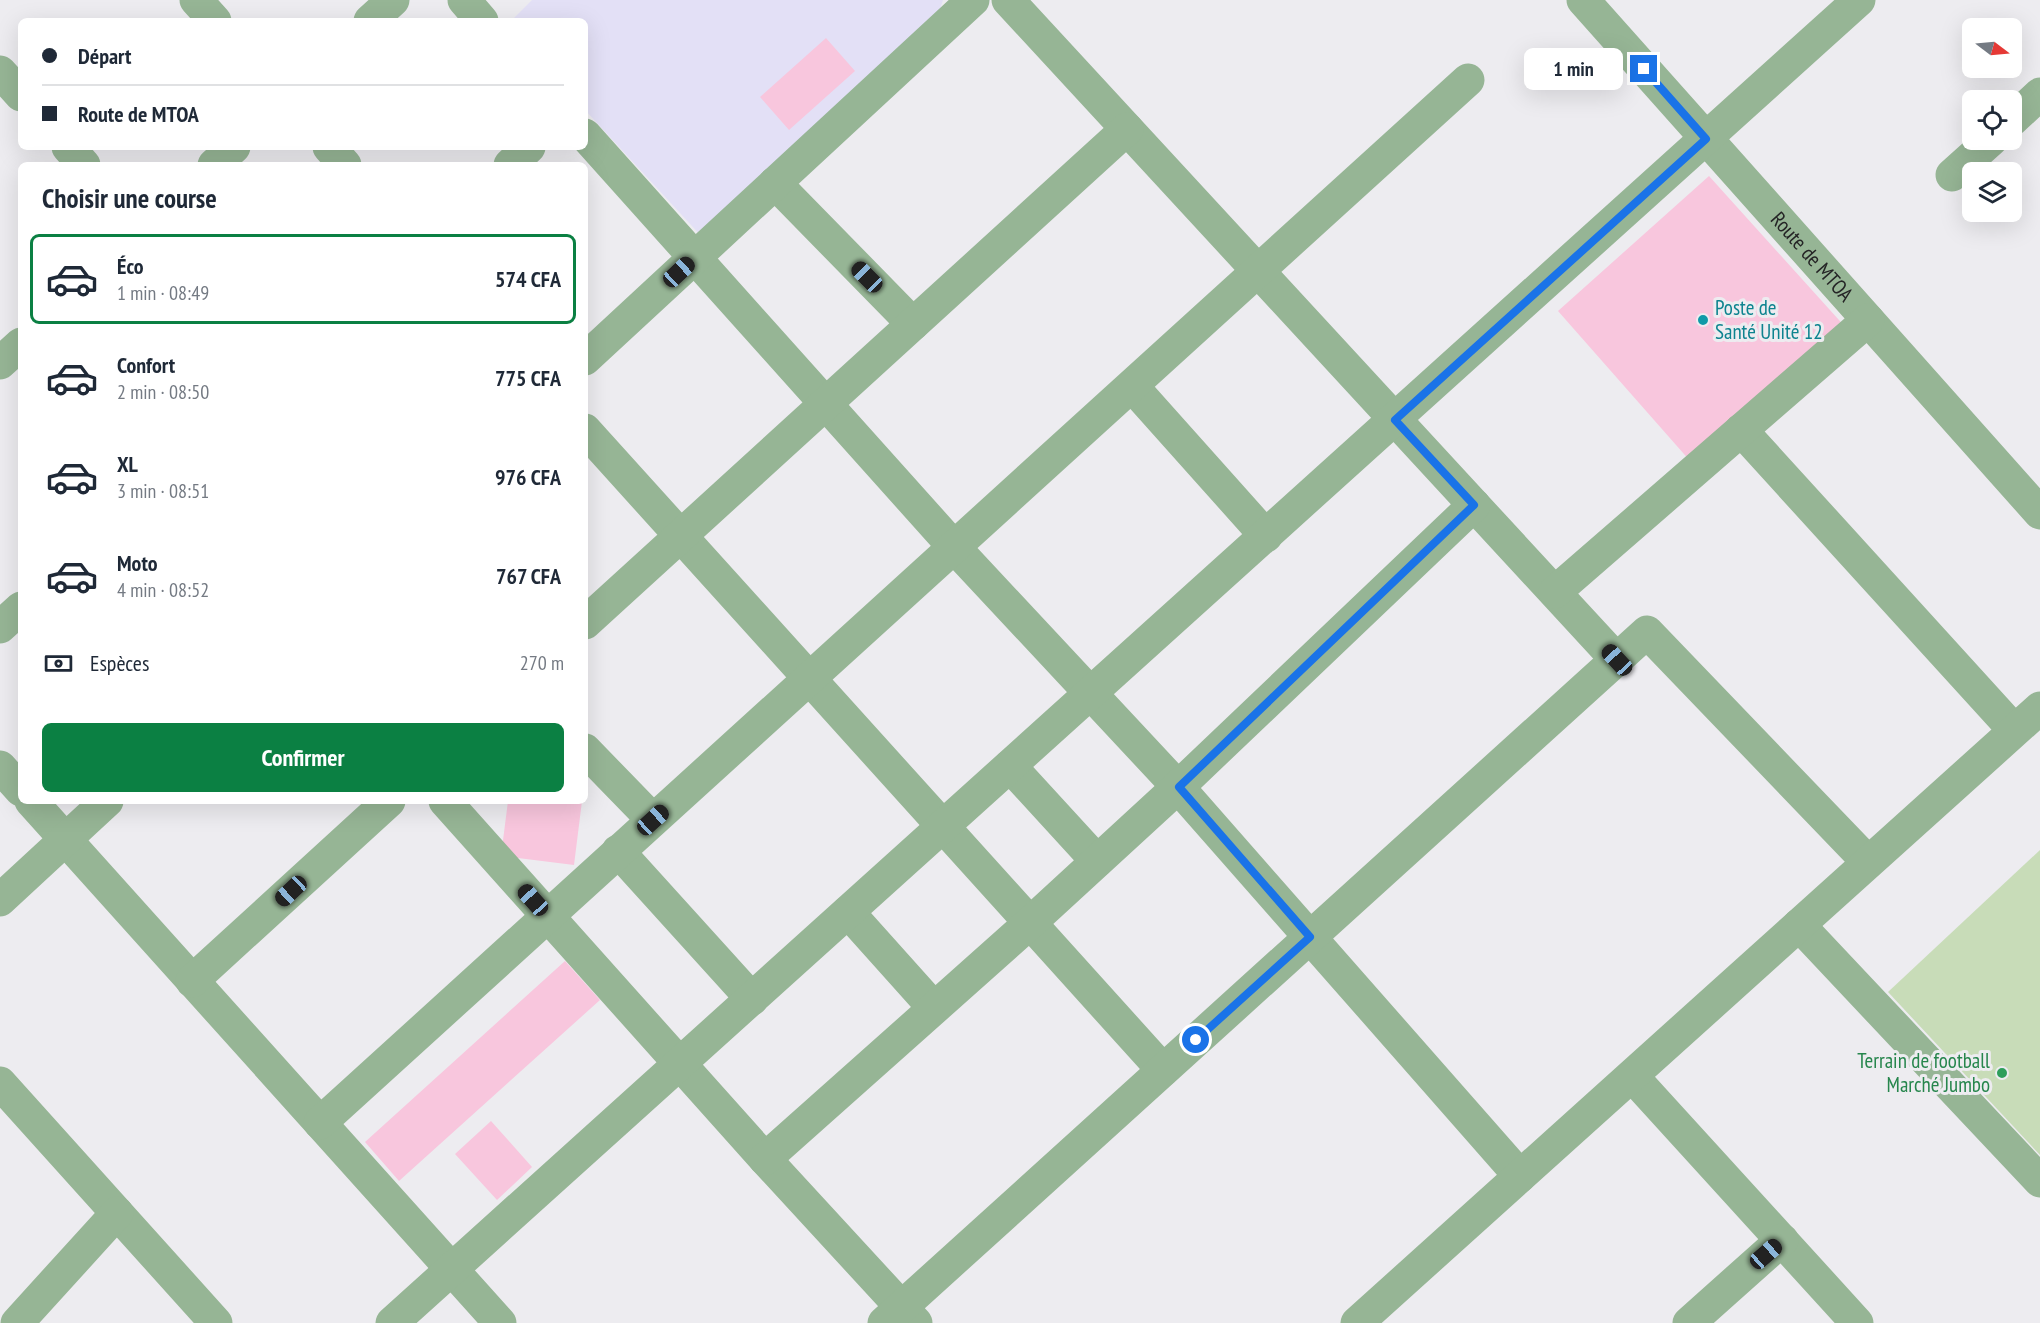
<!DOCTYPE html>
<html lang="fr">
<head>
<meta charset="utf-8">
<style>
	body { margin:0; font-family:"PT Sans Narrow",sans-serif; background:#f2f2f3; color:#1f2937; height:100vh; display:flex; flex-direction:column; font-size:22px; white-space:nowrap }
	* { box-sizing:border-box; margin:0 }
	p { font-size:20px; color:#747a83 }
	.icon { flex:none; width:33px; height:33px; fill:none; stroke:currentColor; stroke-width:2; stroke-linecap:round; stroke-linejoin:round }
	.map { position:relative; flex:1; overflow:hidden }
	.details { position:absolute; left:18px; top:162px; width:570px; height:642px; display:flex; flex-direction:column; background:#fff; border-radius:9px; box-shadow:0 6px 24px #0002 }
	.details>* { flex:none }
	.hud { position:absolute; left:18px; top:18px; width:570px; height:132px; border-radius:9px; box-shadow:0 6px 24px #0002; display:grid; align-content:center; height:132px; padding:0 24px; background:#fff }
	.needle { width:39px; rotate:106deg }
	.buttons { position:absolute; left:1962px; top:18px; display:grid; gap:12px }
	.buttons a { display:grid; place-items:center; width:60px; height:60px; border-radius:9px; background:#fff; box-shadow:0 6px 24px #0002; font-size:30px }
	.end { position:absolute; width:27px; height:27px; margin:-14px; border:8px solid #1a73e8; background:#fff; box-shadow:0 0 0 3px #fff }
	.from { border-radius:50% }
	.bubble { position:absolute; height:42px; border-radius:9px; background:#fff; box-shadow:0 6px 24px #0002; font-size:20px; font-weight:800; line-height:42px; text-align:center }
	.car { position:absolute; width:18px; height:36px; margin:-18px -9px; border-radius:8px; box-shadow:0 0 4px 2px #0007; background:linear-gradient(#222 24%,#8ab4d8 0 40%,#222 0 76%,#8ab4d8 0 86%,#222 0) }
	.hud b { display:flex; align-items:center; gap:21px; height:57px; font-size:22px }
	.hud b+b { border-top:2px solid #e0e1e3 }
	.hud i { width:15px; height:15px; background:#1f2937 }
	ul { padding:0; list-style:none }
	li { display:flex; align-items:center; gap:18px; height:90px; margin:0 12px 9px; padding:0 12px; border:3px solid transparent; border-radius:9px }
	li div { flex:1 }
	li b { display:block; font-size:22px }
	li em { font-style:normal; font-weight:800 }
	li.active { border-color:#0b8043 }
	li>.icon { width:54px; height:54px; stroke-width:1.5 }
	h2 { padding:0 24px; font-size:27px; line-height:72px }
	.pay { display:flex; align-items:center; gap:15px; height:66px; padding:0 24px; font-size:22px }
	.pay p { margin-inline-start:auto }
	.action { display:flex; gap:12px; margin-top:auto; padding:12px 24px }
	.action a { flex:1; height:69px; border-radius:9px; background:#0b8043; color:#fff; font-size:24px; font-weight:800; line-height:69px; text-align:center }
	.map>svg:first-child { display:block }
	.education { fill:#e3e0f6 }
	.green { fill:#c8dcb8 }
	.building { fill:#f8c6dd }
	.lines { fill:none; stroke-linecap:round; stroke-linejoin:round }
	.minor { stroke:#96b595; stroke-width:33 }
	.route { stroke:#1a73e8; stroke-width:8 }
	.culture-dot { fill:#0f9aa8; stroke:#edecf0; stroke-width:2 }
	.leisure-dot { fill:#2e9e5b; stroke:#edecf0; stroke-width:2 }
	.labels { text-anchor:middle; stroke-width:6; stroke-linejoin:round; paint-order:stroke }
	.street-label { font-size:21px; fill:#252526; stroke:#edecf0 }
	.culture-label { font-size:21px; fill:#0d838f; stroke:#edecf0; text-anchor:start }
	.leisure-label { font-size:21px; fill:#27864d; stroke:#edecf0; text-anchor:end }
</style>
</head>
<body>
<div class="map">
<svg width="2040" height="1323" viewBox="0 0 2040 1323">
	<rect width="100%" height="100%" fill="#edecf0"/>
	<path class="education" d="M532,0H943L937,19L703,238L585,110V21H511Z"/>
	<path class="green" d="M2040,850V1155L1888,992Z"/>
	<path class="building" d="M826,38L855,71L789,130L760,97Z
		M1709,176L1848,330L1691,462L1558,311Z
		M508,801H582L574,865L501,856Z
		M565,961L600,1000L399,1181L365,1142Z
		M491,1121L532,1167L497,1200L455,1154Z"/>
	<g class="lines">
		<g class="minor">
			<path d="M196,0L215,21"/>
			<path d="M464,0L482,21"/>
			<path d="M1008,0L1617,660"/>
			<path id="s1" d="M1583,0L2040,513"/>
			<path d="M370,21L393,0"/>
			<path d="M0,72L21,95"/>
			<path d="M2012,120L2040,94"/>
			<path d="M585,135L954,547L1178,787L1520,1176"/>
			<path d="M68,147L84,165"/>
			<path d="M329,147L345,165"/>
			<path d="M214,165L234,147"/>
			<path d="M510,165L529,147"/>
			<path d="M1952,175L1991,140"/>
			<path d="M775,183L913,324"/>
			<path d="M585,359L973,0"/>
			<path d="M0,363L21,344"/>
			<path d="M1132,386L1266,536"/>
			<path d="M585,430L1163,1070"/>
			<path d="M1741,430L2014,730"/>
			<path d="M1555,592L1868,320"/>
			<path d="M585,623L1127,129"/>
			<path d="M0,627L21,608"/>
			<path d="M585,750L653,820"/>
			<path d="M1010,766L1097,861"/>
			<path d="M0,767L21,790"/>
			<path d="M31,801L500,1323"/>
			<path d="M445,801L765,1159L916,1323"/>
			<path d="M618,851L752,999"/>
			<path d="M0,900L107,801"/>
			<path d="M848,912L934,1008"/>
			<path d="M1799,925L2040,1181"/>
			<path d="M192,981L389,801"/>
			<path d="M1632,1076L1857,1323"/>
			<path d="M0,1083L216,1323"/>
			<path d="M320,1123L1468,80"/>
			<path d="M765,1159L1030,923L1178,787L1474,505"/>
			<path d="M17,1323L117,1213"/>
			<path d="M392,1323L1859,0"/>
			<path d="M884,1323L1647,632L1868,862"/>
			<path d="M1357,1323L2040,708"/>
			<path d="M1689,1323L1782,1240"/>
		</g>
	</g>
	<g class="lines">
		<path class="route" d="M1196,1040L1310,937L1179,787L1474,505L1395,420L1706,139L1644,69"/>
	</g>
	<circle class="culture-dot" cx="1703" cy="320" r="6"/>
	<circle class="leisure-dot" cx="2002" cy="1073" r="6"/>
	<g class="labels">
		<g class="street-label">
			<text dy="7" stroke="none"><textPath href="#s1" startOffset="344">Route de MTOA</textPath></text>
		</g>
		<g class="culture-label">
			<text x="1715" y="315">Poste de<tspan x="1715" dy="24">Santé Unité 12</tspan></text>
		</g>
		<g class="leisure-label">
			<text x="1990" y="1068">Terrain de football<tspan x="1990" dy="24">Marché Jumbo</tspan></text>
		</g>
	</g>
</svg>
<div class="buttons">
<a><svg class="needle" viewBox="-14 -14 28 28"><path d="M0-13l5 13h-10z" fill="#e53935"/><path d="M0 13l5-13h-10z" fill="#747a83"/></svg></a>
<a><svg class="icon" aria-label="locate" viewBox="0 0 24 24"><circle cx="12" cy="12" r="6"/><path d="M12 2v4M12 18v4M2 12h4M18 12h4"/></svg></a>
<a><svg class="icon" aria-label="layers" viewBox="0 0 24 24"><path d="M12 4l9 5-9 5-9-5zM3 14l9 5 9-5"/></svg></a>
</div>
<i class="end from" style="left:1196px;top:1040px"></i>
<i class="end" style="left:1644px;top:69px"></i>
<div class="bubble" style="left:1524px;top:48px;width:99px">1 min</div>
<i class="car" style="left:679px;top:272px;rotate:47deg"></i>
<i class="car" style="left:867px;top:277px;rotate:315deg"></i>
<i class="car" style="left:1617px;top:660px;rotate:317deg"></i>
<i class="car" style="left:653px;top:820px;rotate:48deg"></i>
<i class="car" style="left:291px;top:891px;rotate:227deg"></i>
<i class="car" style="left:533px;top:900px;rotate:318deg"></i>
<i class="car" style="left:1766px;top:1254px;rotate:49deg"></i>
<div class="hud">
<b><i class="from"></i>Départ</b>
<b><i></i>Route de MTOA</b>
</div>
<section class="details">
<h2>Choisir une course</h2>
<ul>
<li class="active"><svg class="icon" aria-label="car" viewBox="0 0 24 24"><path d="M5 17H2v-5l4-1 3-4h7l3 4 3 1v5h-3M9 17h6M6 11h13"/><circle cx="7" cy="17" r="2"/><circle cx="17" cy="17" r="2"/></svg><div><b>Éco</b><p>1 min · 08:49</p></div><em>574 CFA</em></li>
<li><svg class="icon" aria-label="car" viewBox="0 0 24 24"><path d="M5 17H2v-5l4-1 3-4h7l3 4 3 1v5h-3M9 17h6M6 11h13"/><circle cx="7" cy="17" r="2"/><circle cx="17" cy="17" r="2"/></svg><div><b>Confort</b><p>2 min · 08:50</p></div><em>775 CFA</em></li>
<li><svg class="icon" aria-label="car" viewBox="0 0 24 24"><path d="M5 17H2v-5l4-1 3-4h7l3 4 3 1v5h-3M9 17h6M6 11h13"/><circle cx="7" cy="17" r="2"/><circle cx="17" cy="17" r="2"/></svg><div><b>XL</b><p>3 min · 08:51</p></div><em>976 CFA</em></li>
<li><svg class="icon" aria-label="car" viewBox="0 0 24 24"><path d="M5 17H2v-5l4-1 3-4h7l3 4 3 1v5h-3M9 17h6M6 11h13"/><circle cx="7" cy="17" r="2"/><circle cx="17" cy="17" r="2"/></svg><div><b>Moto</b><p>4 min · 08:52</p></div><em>767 CFA</em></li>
</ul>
<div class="pay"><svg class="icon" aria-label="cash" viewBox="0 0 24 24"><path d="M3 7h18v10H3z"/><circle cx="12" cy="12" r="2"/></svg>Espèces<p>270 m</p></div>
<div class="action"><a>Confirmer</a></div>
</section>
</div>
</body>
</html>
